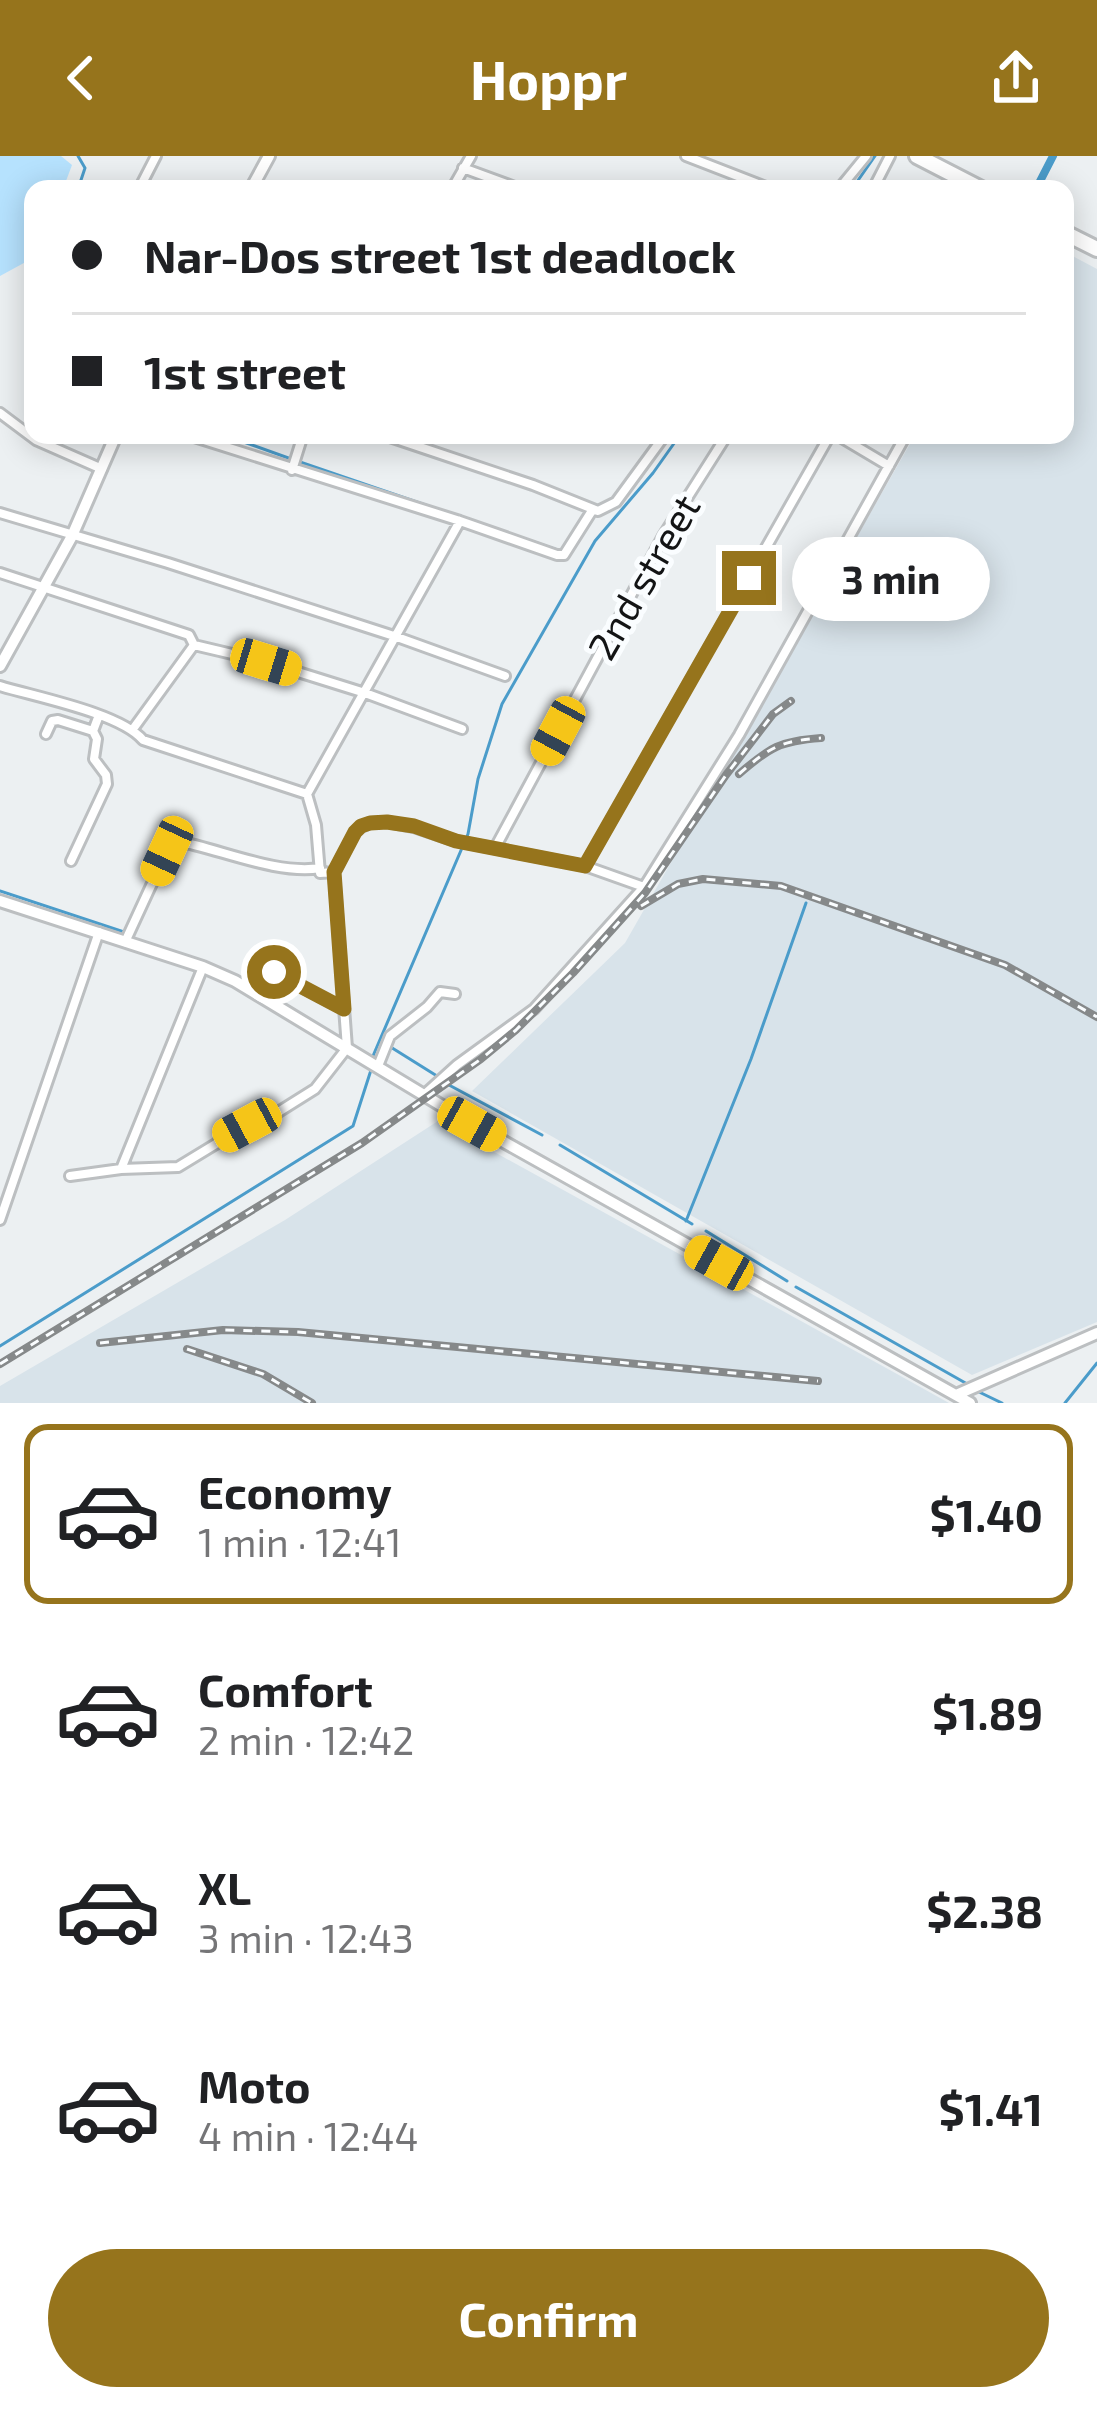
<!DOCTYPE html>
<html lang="en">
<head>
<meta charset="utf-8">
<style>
	body { margin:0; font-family:"Exo 2",sans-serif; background:#f6f6f6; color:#202124; height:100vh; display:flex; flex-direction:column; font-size:45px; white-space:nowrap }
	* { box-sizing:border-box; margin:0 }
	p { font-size:39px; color:#757577 }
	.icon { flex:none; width:66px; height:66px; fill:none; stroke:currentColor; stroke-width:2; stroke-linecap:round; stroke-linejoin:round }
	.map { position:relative; height:1247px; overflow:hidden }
	.drawer { display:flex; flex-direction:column; background:#fff; flex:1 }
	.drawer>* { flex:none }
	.banner { position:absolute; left:24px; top:24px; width:1050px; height:264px; border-radius:24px; box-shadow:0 6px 30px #0003; display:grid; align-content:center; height:264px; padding:0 48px; background:#fff }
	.end { position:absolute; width:54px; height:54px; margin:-27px; border:15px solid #96741c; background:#fff; box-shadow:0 0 0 6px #fff }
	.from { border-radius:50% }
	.bubble { position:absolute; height:84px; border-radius:42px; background:#fff; box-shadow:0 6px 30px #0003; font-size:39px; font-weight:700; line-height:84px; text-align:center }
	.car { position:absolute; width:36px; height:72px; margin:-36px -18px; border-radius:15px; box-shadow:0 0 9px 3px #0007; background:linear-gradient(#f5c518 24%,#345 0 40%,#f5c518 0 76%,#345 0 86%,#f5c518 0) }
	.banner b { display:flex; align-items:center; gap:42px; height:114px; font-size:45px }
	.banner b+b { border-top:3px solid #e0e0e0 }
	.banner i { width:30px; height:30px; background:#202124 }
	ul { padding:21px 0 0; list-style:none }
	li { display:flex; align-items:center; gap:36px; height:180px; margin:0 24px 18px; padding:0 24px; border:6px solid transparent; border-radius:24px }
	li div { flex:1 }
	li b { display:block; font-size:45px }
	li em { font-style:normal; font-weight:700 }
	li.on { border-color:#96741c }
	li>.icon { width:108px; height:108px; stroke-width:1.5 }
	.primary-button { display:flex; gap:24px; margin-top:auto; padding:24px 48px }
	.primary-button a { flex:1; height:138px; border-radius:72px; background:#96741c; color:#fff; font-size:48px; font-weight:700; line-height:138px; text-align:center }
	header { display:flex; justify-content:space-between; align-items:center; height:156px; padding:0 48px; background:#96741c; color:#fff; font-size:54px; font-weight:700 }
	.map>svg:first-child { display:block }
	.built { fill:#d8e3ea }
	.green { fill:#b6e2fe }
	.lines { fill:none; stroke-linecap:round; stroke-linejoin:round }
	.stream { stroke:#4b9cca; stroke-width:3 }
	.canal { stroke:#4b9cca; stroke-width:8 }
	.street-casing { stroke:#bcbfc1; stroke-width:14 }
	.secondary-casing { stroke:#bcbfc1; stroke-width:16 }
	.primary-casing { stroke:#bcbfc1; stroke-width:20 }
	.street { stroke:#fff; stroke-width:8 }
	.secondary { stroke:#fff; stroke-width:10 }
	.primary { stroke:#fff; stroke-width:14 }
	.rail-casing { stroke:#86898a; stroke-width:8 }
	.rail { stroke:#fafdff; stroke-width:3; stroke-dasharray:9; stroke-linecap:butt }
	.route { stroke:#96741c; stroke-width:15 }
	.labels { text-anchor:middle; stroke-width:10; stroke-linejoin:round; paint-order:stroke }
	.street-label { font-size:39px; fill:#131415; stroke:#fafdff }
</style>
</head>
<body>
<header><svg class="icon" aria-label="back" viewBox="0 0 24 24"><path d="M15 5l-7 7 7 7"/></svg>Hoppr<svg class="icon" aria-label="share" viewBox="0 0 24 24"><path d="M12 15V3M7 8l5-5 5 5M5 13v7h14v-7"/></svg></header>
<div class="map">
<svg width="1097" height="1247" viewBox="0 0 1097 1247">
	<rect width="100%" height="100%" fill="#ecf0f2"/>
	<path class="built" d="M1065,96L1097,113V1166L972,1219L472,935L625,787L915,279H1065Z
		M438,965L897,1218L949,1247H0V1230L285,1064Z"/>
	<path class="green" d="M0,0H61L72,9L63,33H33V102L0,120Z"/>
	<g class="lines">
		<path class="stream" d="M78,33L85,12L78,0
			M852,33L875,0
			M224,279L294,304
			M300,306L563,396
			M0,735L124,776
			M389,890L437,920
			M373,900L468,678L478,623L502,548L595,385L653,317L680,279
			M449,929L542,979
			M560,989L692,1068
			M686,1065L751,903L806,747
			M706,1075L787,1125
			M796,1131L969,1229
			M0,1190L353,970L371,914
			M977,1235L1002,1247
			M1065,1247L1097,1207"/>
		<path class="canal" d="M1036,33L1053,0"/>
		<g class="street-casing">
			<path id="street" d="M686,0L771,33
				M463,12L520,33
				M139,33L156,0
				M452,33L471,0
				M839,33L866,0
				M873,33L890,0
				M0,257L36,284L102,313
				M188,279L460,365L557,399H564L593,353
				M384,279L533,329L598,355L616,346L665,279
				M837,279L889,310
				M292,314L303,279
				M0,357L168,407L397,481L505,520
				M0,417L189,479L194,489L266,506L365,537L462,573
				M0,530C36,541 120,557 143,584L307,638
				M133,573L194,489
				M46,578L52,565L58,564L93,575
				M307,638L460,365
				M307,638L316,669L320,717L334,716
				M495,692L663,380L727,279
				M71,705L107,628L106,619L94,603L97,583L93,575L99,559
				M585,710L830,279
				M125,786L167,695L177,685C220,693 277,719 320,712
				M273,816L344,853
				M378,910L390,880L427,851L440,836L455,838
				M425,938L457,909L534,853L644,731L739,579L906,279
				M121,1013L178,1011L247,969L264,965L315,933L347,892L334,716L355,676L361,671L370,667L387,666L414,671L456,685L585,710L644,731
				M70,1020L121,1013L203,811
				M0,1064L99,776"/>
		</g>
		<g class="secondary-casing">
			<path id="secondary" d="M251,33L269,0
				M0,510L72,380L116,279
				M0,745L203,811L235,825L472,968L970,1247
				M956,1239L1097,1177"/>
		</g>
		<g class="primary-casing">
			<path id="primary" d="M917,0L981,33
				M1065,77L1097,93"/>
		</g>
		<use href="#street" class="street"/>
		<use href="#secondary" class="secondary"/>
		<use href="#primary" class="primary"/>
		<g class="rail-casing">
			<path id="rail" d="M739,618C770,591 780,585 821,582
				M641,750L678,728L703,723L781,730L1005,809L1097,861
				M100,1187L223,1174L298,1176L818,1225
				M187,1193L263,1218L312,1247
				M0,1208L362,987L481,903L516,874L573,817L645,737L726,619L773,558L791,545"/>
		</g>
		<use href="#rail" class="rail"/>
	</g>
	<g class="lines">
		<path class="route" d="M274,816L344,853L334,716L355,676L361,670L370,667L387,666L414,670L456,685L585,710L749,422"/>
	</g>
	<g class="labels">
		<g class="street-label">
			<text transform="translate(644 421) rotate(-60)" y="14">2nd street</text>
		</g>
	</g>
</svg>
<i class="end from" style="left:274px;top:816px"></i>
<i class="end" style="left:749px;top:422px"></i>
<div class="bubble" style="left:792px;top:381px;width:198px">3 min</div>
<i class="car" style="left:266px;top:506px;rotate:107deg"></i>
<i class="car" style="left:558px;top:575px;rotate:208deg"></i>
<i class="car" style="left:167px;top:695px;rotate:205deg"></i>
<i class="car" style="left:472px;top:968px;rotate:119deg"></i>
<i class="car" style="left:247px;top:969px;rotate:242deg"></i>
<i class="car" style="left:719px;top:1107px;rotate:299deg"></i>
<div class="banner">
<b><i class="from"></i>Nar-Dos street 1st deadlock</b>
<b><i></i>1st street</b>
</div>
</div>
<section class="drawer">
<ul>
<li class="on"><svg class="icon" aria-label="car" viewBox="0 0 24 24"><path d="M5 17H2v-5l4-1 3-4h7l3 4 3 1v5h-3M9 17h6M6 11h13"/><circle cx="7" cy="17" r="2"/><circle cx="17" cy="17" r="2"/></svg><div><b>Economy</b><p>1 min · 12:41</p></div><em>$1.40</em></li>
<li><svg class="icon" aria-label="car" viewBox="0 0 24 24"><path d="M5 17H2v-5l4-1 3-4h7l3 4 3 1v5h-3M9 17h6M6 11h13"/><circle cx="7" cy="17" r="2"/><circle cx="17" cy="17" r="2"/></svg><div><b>Comfort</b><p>2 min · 12:42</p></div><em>$1.89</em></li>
<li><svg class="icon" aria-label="car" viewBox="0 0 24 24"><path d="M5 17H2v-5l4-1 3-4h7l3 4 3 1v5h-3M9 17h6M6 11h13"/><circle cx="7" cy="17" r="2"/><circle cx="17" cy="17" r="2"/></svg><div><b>XL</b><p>3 min · 12:43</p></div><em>$2.38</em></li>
<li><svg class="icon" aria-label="car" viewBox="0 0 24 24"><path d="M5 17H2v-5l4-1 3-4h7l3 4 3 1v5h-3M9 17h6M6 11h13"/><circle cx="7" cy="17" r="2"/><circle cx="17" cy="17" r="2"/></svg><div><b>Moto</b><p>4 min · 12:44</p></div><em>$1.41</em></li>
</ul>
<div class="primary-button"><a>Confirm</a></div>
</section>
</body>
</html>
